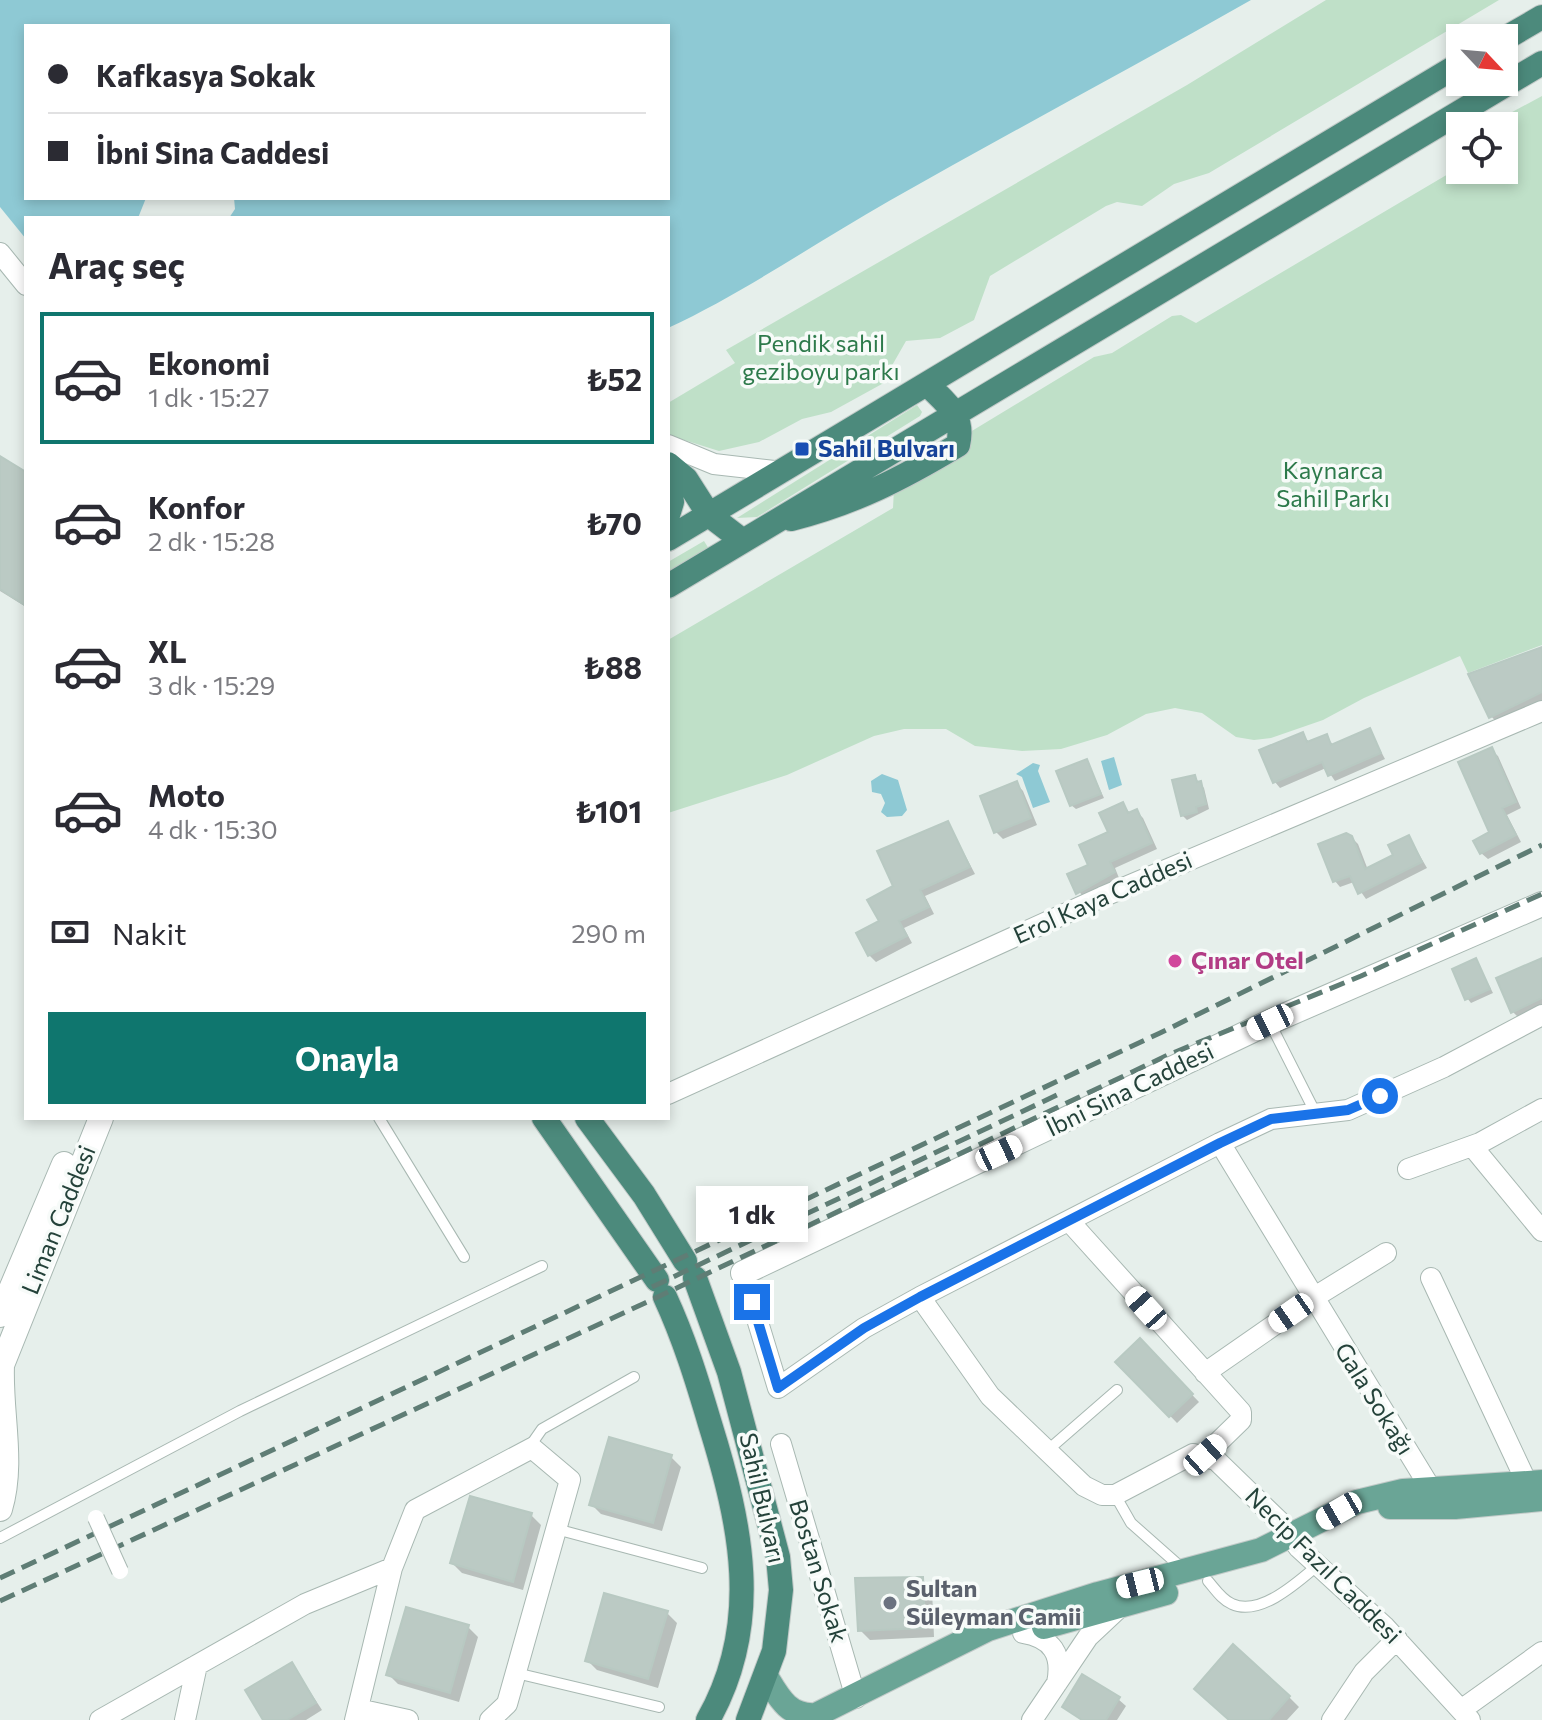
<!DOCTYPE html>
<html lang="tr">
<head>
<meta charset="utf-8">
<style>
	body { margin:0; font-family:Commissioner,sans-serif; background:#f2f2f3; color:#2b2b33; height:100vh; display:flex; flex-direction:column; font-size:30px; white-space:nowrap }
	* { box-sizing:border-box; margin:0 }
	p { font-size:26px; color:#7c7c81 }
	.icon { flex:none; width:44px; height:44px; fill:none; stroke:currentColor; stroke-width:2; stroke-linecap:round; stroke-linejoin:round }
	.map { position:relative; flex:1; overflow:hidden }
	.details { position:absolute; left:24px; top:216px; width:646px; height:904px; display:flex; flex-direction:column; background:#fff; border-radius:0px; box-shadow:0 4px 12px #0003 }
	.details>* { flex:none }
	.top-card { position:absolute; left:24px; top:24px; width:646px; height:176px; border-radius:0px; box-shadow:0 4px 12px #0003; display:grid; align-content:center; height:176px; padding:0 24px; background:#fff }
	.needle { width:52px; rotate:116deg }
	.controls { position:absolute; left:1446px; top:24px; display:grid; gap:16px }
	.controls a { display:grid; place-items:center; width:72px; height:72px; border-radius:0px; background:#fff; box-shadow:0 4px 12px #0003; font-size:40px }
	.end { position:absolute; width:36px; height:36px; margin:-18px; border:10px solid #1a73e8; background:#fff; box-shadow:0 0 0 4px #fff }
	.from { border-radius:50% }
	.bubble { position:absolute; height:56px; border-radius:0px; background:#fff; box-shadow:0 4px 12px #0003; font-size:26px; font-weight:700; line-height:56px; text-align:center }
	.car { position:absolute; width:24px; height:48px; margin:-24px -12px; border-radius:10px; box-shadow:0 0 6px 2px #0007; background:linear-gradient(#fff 24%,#345 0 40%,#fff 0 76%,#345 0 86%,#fff 0) }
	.top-card b { display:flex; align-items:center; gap:28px; height:76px; font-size:30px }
	.top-card b+b { border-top:2px solid #e1e1e2 }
	.top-card i { width:20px; height:20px; background:#2b2b33 }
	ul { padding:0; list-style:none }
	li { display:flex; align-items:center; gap:24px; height:132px; margin:0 16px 12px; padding:0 8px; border:4px solid transparent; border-radius:0px }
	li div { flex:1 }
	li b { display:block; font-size:30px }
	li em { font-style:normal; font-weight:700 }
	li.selected { border-color:#0f766e }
	li>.icon { width:72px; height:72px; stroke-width:1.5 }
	h2 { padding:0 24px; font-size:36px; line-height:96px }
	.pay { display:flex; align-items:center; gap:20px; height:88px; padding:0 24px; font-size:30px }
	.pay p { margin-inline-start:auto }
	.cta { display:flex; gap:16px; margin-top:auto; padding:16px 24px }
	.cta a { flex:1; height:92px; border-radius:0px; background:#0f766e; color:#fff; font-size:32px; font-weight:700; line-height:92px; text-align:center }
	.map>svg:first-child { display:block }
	.green { fill:#bfe0c8 }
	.water { fill:#8ec9d4 }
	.shadow { fill:#0003 }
	.building { fill:#bbcac4; stroke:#b8c9c2; stroke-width:2 }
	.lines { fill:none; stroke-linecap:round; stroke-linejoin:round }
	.service-casing { stroke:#a8b8b2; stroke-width:12 }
	.minor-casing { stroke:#a8b8b2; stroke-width:22 }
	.tertiary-casing { stroke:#a8b8b2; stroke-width:26 }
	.primary-casing { stroke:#c2cac8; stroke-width:26 }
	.trunk-casing { stroke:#c2cac8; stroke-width:26 }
	.service { stroke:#fff; stroke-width:10 }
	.minor { stroke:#fff; stroke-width:20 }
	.tertiary { stroke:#fff; stroke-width:24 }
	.primary { stroke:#6aa596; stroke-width:24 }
	.trunk { stroke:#4c8a7c; stroke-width:24 }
	.rail { stroke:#5f7d75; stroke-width:5; stroke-dasharray:16 8; stroke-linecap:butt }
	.pedestrian-bridge-casing { stroke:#a8b8b2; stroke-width:18; stroke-linecap:butt }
	.pedestrian-bridge { stroke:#fff; stroke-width:16 }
	.route { stroke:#1a73e8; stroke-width:10 }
	.transit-dot { fill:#1a4fb4; stroke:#f7fbf9; stroke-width:3 }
	.hotel-dot { fill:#d1479c; stroke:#f7fbf9; stroke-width:3 }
	.worship-dot { fill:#6b7280; stroke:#f7fbf9; stroke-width:3 }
	.labels { text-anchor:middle; stroke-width:7; stroke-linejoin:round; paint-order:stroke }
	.park-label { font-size:24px; fill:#2d7a4b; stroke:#f7fbf9 }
	.transit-label { font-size:24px; font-weight:bold; fill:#164399; stroke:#f7fbf9; text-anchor:start }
	.street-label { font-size:24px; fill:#24423a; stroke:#f7fbf9 }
	.hotel-label { font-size:24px; font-weight:bold; fill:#b23c85; stroke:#f7fbf9; text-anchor:start }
	.worship-label { font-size:24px; font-weight:bold; fill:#5b616d; stroke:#f7fbf9; text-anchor:start }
</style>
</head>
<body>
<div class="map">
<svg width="1542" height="1720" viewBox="0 0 1542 1720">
	<rect width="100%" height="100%" fill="#e6efeb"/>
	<path class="green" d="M1326,0H1499L1209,173L1174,184L1142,206L1117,202L1106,206L990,276L974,320L940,338L906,341L890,369L894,375L891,379L831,412L802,419L759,442L719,451L668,435V403L735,363L726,350L1187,85Z
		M1542,96V645L1468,673L1460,656L1364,698L1323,720L1271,738L1254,740L1236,737L1202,713L1175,708L1146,714L1107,735L1061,749L1022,751L975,746L946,729H904L874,736L787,775L668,813V640L893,508L894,489L952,443L1094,357L1112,353L1172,316L1181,315L1196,323L1460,167V170H1504V126H1499L1503,117Z
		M917,405L922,412L920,416L757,517L737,518Z
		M704,541L709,549L668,573V562Z"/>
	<path class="water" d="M0,0H1251C1131,68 1009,133 889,201C815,243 745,292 668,328V218H229L235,209L234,198H668V26H26V198H146L138,218H26V239L0,207Z
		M1114,757L1122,785L1109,790L1101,761Z
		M1033,763L1040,765L1038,771L1050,802L1033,808L1022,777L1016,774Z
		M882,774L898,780L907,810L902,816L887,817L881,812L885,803L881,794L872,792L871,781Z"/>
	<path class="shadow" d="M0,458L26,474V607L0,591Z
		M1542,648V706L1500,726L1491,716Z
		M1370,731L1385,759L1335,781L1326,768L1280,788L1275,782L1302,734L1310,743L1326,736L1334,746Z
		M1491,750L1498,756L1521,808L1507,815L1521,842L1488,859L1481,853L1492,833Z
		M1087,761L1104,798L1076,809L1071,805Z
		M1194,777L1204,788L1209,809L1187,820L1182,815Z
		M1016,783L1023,791L1037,825L1003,839L996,832Z
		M1123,804L1131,815L1137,812L1143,818L1157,849L1115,868L1119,878L1084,899L1070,876L1090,866Z
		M948,823L975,874L925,896L934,914L904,928L912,943L876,962L869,955L895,887Z
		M1351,837L1358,844L1368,870L1396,856L1409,837L1427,868L1366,899L1354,882L1340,887L1335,881Z
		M1476,960L1493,993L1471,1003L1467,998Z
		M1542,960V1008L1520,1019L1513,1012L1499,979Z
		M1140,1341L1199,1402L1177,1423L1118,1362Z
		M671,1457L681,1467L662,1531L601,1514L591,1504Z
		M531,1515L541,1525L523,1590L462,1573L452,1563Z
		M922,1579L932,1589L934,1637L870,1640L860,1630Z
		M667,1613L677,1623L658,1688L597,1670L587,1660Z
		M468,1627L478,1637L459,1702L398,1684L388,1674Z
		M292,1664L322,1710L306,1720H265Z
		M1289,1697L1299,1707L1287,1720H1231Z
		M1118,1699L1126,1706L1117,1720H1081L1064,1707Z"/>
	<path class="building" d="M0,456L26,472V606L0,589Z
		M1542,647V692L1489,718L1468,674Z
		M1370,728L1381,753L1328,776L1322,762L1273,783L1259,750L1303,732L1307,742L1327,734L1331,745Z
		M1492,747L1516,802L1502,808L1516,835L1480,854L1473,841L1489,832L1458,762Z
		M1087,759L1101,794L1070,806L1056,771Z
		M1195,775L1197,782L1201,781L1206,804L1196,807L1197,812L1181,816L1172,780Z
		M1017,781L1031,818L994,833L980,796Z
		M1123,802L1128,813L1137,809L1152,843L1110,862L1115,872L1076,894L1067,874L1088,865L1079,845L1108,832L1099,813Z
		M948,821L970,867L920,890L929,907L899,921L907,936L868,956L856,933L879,921L867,900L893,886L877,851Z
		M1346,833L1352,836L1365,869L1393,855L1388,845L1409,835L1422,862L1358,894L1350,876L1333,882L1318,844Z
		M1476,958L1490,989L1465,1000L1452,969Z
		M1542,958V998L1511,1013L1496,978Z
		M1140,1338L1193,1394L1169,1417L1115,1362Z
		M609,1437L672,1455L653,1523L589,1505Z
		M470,1496L532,1513L513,1582L450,1563Z
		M923,1577L925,1628L858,1631L855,1578Z
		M604,1593L668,1611L648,1679L585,1661Z
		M406,1607L469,1625L450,1693L386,1675Z
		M1233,1644L1290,1696L1269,1720H1229L1194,1689Z
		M292,1662L316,1703L287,1720H263L245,1690Z
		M1082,1674L1120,1697L1106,1720H1082L1062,1707Z"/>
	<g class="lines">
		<g class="service-casing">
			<path id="service" d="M1270,1023L1316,1114
				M379,1118L464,1257
				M528,1449L542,1429L634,1377
				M1048,1450L1117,1390
				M1115,1495L1131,1523L1183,1569
				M556,1529L702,1568
				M0,1538L240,1411L542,1266
				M1208,1581C1215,1589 1222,1600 1232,1604C1260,1617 1298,1582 1318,1565
				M516,1673L659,1707"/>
		</g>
		<g class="minor-casing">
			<path id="minor" d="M0,253L26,285
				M668,445L714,464L783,472
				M668,1094L1102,897L1542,711
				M1220,1143L1431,1489
				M1472,1146L1542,1231
				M1408,1169L1480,1143L1542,1109
				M1069,1221L1241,1412V1420L1205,1455
				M743,1273L778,1388L864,1328L920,1297L1220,1143L1271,1119L1348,1110L1444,1067L1542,1015
				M1431,1278L1527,1483
				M920,1297L990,1396L1084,1486L1102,1495H1115L1193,1454L1216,1460L1280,1522L1299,1548L1384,1626L1470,1720
				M1205,1373L1313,1298L1386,1253
				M781,1444L856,1698
				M1023,1633C1052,1638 1063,1654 1057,1683
				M358,1709L408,1720
				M1461,1710L1542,1652
				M100,1720L305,1604L392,1568
				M185,1720L197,1665
				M355,1720L392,1568L415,1510L532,1448L570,1480L507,1704L490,1720
				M1032,1720L1088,1637L1120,1607
				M1332,1720L1364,1672L1397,1639"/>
		</g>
		<g class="tertiary-casing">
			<path id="tertiary" d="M743,1273L1270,1022L1542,904
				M0,1315L64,1164
				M0,1509C14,1462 0,1414 2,1365L101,1118"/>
		</g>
		<g class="primary-casing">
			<path id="primary" d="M1390,1507H1455L1542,1499
				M1044,1627L1166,1593
				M767,1678C779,1698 789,1717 816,1715L988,1629L1098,1594L1261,1550L1357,1502L1403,1491L1542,1482"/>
		</g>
		<g class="trunk-casing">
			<path id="trunk" d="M1504,39L1542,17
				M668,464L686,479L709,515L743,541
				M668,480L672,502L668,515
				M791,519C855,503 903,478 958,445C965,416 947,404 928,385
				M668,539L1460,64
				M668,586L1542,63
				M544,1118L657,1280
				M587,1118L644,1195L685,1261
				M695,1278L729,1372L778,1557L781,1590L774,1651L748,1720
				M665,1297C684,1338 697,1380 710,1424C741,1524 763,1623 708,1720"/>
		</g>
		<use href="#service" class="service"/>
		<use href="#minor" class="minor"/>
		<use href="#tertiary" class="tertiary"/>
		<use href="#primary" class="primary"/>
		<use href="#trunk" class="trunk"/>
		<path class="rail" d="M652,1287L1057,1095
			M0,1578L1160,1033L1542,845
			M0,1601L645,1303L1168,1055L1361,976L1542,894"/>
		<g class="pedestrian-bridge-casing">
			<path id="pedestrian-bridge" d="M96,1518L120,1571"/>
		</g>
		<use href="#pedestrian-bridge" class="pedestrian-bridge"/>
	</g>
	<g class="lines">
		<path class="route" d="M752,1302L778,1388L864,1328L920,1297L1220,1143L1271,1119L1348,1110L1380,1096"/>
	</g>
	<rect class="transit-dot" x="794" y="441" width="16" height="16" rx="4"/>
	<circle class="hotel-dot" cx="1175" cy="961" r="8"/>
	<circle class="worship-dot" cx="890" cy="1603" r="8"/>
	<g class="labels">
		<g class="park-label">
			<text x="821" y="352">Pendik sahil<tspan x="821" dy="28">geziboyu parkı</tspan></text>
			<text x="1333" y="479">Kaynarca<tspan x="1333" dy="28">Sahil Parkı</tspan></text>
		</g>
		<g class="transit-label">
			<text x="818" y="457">Sahil Bulvarı</text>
		</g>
		<g class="street-label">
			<text transform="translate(1103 898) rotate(-24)" y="8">Erol Kaya Caddesi</text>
			<text transform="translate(1130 1090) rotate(-26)" y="8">İbni Sina Caddesi</text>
			<text transform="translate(59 1220) rotate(-68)" y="8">Liman Caddesi</text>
			<text transform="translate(1374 1399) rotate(58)" y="8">Gala Sokağı</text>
			<text transform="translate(762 1498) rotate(77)" y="8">Sahil Bulvarı</text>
			<text transform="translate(1323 1566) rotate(45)" y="8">Necip Fazıl Caddesi</text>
			<text transform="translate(818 1571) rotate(73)" y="8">Bostan Sokak</text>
		</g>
		<g class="hotel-label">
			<text x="1191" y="969">Çınar Otel</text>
		</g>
		<g class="worship-label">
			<text x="906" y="1597">Sultan<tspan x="906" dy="28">Süleyman Camii</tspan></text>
		</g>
	</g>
</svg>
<div class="controls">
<a><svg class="needle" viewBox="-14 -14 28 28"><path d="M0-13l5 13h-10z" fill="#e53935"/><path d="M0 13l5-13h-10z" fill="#7c7c81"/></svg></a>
<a><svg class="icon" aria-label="locate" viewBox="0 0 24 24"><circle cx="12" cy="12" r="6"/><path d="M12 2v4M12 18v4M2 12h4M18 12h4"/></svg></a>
</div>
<i class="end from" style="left:1380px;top:1096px"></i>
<i class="end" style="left:752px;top:1302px"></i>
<div class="bubble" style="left:696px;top:1186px;width:112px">1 dk</div>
<i class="car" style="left:1270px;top:1022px;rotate:244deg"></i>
<i class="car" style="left:999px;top:1153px;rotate:65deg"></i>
<i class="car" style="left:1146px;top:1308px;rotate:318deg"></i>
<i class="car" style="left:1291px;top:1313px;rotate:235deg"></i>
<i class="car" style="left:1205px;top:1455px;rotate:48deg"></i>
<i class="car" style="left:1339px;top:1511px;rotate:240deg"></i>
<i class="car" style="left:1140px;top:1583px;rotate:256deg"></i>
<div class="top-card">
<b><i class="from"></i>Kafkasya Sokak</b>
<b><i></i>İbni Sina Caddesi</b>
</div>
<section class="details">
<h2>Araç seç</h2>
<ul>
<li class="selected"><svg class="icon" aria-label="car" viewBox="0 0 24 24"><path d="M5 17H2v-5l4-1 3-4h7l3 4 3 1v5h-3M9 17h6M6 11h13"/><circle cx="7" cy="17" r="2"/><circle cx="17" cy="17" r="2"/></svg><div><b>Ekonomi</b><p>1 dk · 15:27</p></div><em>₺52</em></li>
<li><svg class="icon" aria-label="car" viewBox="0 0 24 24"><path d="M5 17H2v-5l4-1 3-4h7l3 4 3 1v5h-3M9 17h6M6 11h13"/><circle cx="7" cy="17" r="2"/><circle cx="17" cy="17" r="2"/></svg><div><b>Konfor</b><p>2 dk · 15:28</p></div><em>₺70</em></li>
<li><svg class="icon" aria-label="car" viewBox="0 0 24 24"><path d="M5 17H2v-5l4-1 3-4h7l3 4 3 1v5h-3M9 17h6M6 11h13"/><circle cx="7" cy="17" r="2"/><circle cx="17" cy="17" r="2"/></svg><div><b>XL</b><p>3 dk · 15:29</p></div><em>₺88</em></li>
<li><svg class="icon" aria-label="car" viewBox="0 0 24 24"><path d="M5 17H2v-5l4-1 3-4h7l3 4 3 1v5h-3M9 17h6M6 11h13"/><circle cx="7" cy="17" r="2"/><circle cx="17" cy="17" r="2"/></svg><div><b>Moto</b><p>4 dk · 15:30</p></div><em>₺101</em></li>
</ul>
<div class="pay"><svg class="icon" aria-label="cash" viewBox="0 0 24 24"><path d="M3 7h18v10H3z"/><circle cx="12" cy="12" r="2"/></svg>Nakit<p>290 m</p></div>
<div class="cta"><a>Onayla</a></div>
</section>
</div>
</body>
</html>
